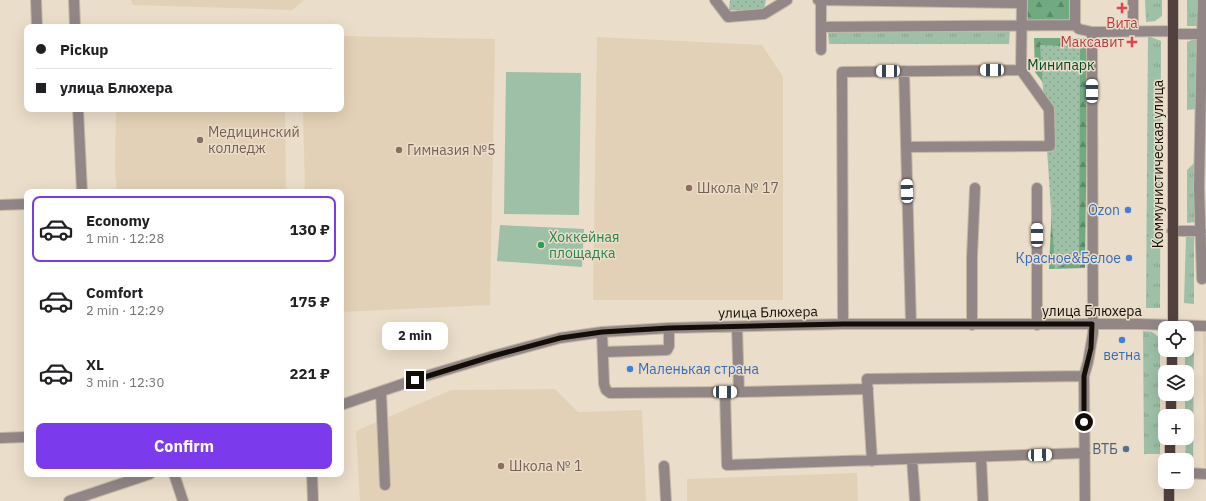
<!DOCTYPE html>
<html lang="en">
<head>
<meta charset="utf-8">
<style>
	body { margin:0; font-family:"IBM Plex Sans",sans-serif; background:#f6f6f6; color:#202124; height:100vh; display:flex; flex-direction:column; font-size:15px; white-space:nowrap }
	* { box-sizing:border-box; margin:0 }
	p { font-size:13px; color:#757577 }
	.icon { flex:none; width:22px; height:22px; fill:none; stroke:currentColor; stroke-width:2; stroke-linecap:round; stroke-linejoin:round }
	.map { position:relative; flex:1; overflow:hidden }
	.details { position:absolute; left:24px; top:189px; width:320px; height:288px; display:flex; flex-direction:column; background:#fff; border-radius:8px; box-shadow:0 4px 16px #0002 }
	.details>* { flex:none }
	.guide { position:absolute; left:24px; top:24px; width:320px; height:88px; border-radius:8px; box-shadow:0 4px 16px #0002; display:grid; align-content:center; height:88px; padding:0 12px; background:#fff }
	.tools { position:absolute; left:1158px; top:321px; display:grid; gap:8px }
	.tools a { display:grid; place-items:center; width:36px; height:36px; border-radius:8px; background:#fff; box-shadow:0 4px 16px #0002; font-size:20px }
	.end { position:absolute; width:18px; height:18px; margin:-9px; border:5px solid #130e08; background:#fff; box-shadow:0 0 0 2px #fff }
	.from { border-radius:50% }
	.bubble { position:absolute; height:28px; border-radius:8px; background:#fff; box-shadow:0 4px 16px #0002; font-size:13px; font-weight:700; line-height:28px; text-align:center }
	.car { position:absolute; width:12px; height:24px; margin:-12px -6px; border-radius:5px; box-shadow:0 0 3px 1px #0007; background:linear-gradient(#fff 24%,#345 0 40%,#fff 0 76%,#345 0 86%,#fff 0) }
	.guide b { display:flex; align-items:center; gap:14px; height:38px; font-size:15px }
	.guide b+b { border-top:1px solid #e0e0e0 }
	.guide i { width:10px; height:10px; background:#202124 }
	ul { padding:7px 0 0; list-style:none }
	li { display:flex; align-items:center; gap:12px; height:66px; margin:0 8px 6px; padding:0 4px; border:2px solid transparent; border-radius:8px }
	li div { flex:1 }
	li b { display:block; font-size:15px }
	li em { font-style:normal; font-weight:700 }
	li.current { border-color:#7c3aed }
	li>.icon { width:36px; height:36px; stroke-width:1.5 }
	.cta { display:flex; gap:8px; margin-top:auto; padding:8px 12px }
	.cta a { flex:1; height:46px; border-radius:8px; background:#7c3aed; color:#fff; font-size:16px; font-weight:700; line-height:46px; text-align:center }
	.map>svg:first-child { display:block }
	.built { fill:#e3d1b7 }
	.grass { fill:url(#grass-tufts) }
	.forest { fill:url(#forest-firs) }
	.park { fill:url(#park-dots) }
	.garden { fill:#9dc0a6 }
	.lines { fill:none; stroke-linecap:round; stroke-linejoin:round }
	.minor-casing { stroke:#c3b8a6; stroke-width:12 }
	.major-casing { stroke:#c3b8a6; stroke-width:12 }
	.minor { stroke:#928786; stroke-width:10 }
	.major { stroke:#534140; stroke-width:10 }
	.route { stroke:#130e08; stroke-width:5 }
	.health-dot { fill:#e0444e; stroke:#eaddc9; stroke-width:1.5 }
	.education-dot { fill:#8d6e63; stroke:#eaddc9; stroke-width:1.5 }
	.shop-dot { fill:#3f7fe0; stroke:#eaddc9; stroke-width:1.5 }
	.leisure-dot { fill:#2e9e5b; stroke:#eaddc9; stroke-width:1.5 }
	.service-dot { fill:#5c6f8a; stroke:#eaddc9; stroke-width:1.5 }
	.labels { text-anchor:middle; stroke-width:3; stroke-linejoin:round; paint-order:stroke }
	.health-label { font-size:14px; fill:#be3a42; stroke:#eaddc9 }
	.park-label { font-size:14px; fill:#004923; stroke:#eaddc9 }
	.education-label { font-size:14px; fill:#785e54; stroke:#eaddc9; text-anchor:start }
	.street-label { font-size:14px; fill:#130e08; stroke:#eaddc9 }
	.shop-label { font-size:14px; fill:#366cbe; stroke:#eaddc9; text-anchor:end }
	.leisure-label { font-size:14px; fill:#27864d; stroke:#eaddc9; text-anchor:start }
	.service-label { font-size:14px; fill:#4e5e75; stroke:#eaddc9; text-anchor:end }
</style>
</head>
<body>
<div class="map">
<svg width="1206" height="501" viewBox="0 0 1206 501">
	<defs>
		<pattern id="grass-tufts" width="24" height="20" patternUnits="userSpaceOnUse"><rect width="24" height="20" fill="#9dc0a6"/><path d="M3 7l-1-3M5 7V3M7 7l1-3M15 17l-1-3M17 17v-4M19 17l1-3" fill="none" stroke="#86a48d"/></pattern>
		<pattern id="forest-firs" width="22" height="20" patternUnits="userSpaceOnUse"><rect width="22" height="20" fill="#71aa81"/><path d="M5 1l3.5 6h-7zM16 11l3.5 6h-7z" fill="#5c8968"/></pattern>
		<pattern id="park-dots" width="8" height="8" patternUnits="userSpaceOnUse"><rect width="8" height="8" fill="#9dc0a6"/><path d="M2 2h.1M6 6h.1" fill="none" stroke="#86a48d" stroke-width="1.8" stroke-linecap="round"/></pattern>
	</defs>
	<rect width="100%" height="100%" fill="#eaddc9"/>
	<path class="built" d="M131,0H304L292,10L133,5Z
		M341,36L495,39L490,305L341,312V192H305L303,109H341Z
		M597,37L762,45L783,77V300H593Z
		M116,109H285L286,192H117L115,170Z
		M1203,330H1206V467H1204Z
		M555,389L578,412L642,410L646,501H360L356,431L451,390Z
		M857,473L858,501H687V479Z"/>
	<path class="grass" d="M1145,0H1162V16L1155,21L1146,22Z
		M1187,0H1197V26H1187Z
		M879,29H1010L1009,44H829L828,32Z
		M1148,36L1161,41L1160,308H1146Z
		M1197,38L1196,109L1187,110V42Z
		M1196,161V222L1187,223V170Z
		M1194,232V304L1184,303L1186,235Z
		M1143,331L1152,332L1160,338V454H1144Z
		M1194,333L1193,467H1187V460H1185L1187,416H1185V394H1187V372H1185V350H1187V335Z"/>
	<path class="forest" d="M1025,0H1071V22H1025Z
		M1034,38H1088L1085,268L1049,269L1055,140L1059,104L1035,72Z"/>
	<path class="park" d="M730,0H766L764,10H729Z
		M1040,45L1080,47L1079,262H1068L1055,269Z"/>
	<path class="garden" d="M506,72L581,73L579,215L504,214Z
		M500,225L584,229L582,267L497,261Z"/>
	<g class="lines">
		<g class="minor-casing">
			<path id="minor" d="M36,0L37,27
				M74,0L75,27
				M715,0L728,17L764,14L787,0
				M818,0L1022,3
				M1133,0V31
				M1075,25L1079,29L1092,32L1172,31
				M821,27L1075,25V0
				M1172,34H1202L1203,0
				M821,50V0
				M904,71L911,324
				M78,109L82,192
				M906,147L1050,146L1049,109L1021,70L1022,0
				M1037,188V325
				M0,205L27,204
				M1172,231H1201
				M1202,279L1199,188L1202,34
				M843,324L842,72L1021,70
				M972,325V257L975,188
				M737,327L739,392H725L727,465L1085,453
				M602,332L604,384L606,390L610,393L725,392
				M603,352L667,350L669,346V328
				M381,392L385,485
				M739,392L868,389
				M341,405L426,376L493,356L560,338L602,332L669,328L843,324H1138L1206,326
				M0,438L27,437
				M981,457L983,501
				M912,459L915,501
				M872,461L867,379L1084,376
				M664,466L666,501
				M1187,473L1206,474
				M174,474L183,501
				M312,474L313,501
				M69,501L150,474
				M1085,501L1084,376L1088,362L1093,333L1092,32"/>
		</g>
		<g class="major-casing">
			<path id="major" d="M1173,328V0
				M1172,372V350
				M1171,416V394
				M1170,460V438
				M1169,482V501"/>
		</g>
		<use href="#minor" class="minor"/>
		<use href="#major" class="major"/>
	</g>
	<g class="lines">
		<path class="route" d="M415,380L493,356L560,338L602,332L669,328L843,324H1092L1091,348L1084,376V422"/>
	</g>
	<g class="health-dot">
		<path d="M1120 2h4v4h4v4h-4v4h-4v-4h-4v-4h4z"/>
		<path d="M1130 36h4v4h4v4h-4v4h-4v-4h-4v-4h4z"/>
	</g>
	<g class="education-dot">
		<circle cx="200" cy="140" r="4"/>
		<circle cx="399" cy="150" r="4"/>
		<circle cx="689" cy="188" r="4"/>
		<circle cx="501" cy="466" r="4"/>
	</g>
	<g class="shop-dot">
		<circle cx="1128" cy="210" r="4"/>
		<circle cx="1129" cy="258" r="4"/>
		<circle cx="1122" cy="340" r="4"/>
		<circle cx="630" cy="369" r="4"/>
	</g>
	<circle class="leisure-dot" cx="541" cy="245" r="4"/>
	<circle class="service-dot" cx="1126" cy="449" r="4"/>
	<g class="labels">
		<g class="health-label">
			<text x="1122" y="28">Вита</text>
			<text x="1124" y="47" text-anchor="end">Максавит</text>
		</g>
		<g class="park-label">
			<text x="1061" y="70">Минипарк</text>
		</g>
		<g class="education-label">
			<text x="208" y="137">Медицинский<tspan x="208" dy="16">колледж</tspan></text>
			<text x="407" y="155">Гимназия №5</text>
			<text x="697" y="193">Школа № 17</text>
			<text x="509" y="471">Школа № 1</text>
		</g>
		<g class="street-label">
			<text transform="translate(1158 164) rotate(-90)" y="5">Коммунистическая улица</text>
			<text x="1092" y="316">улица Блюхера</text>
			<text transform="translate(768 312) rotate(-1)" y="5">улица Блюхера</text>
		</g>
		<g class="shop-label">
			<text x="1120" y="215">Ozon</text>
			<text x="1121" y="263">Красное&amp;Белое</text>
			<text x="1122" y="360" text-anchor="middle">ветна</text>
			<text x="638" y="374" text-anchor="start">Маленькая страна</text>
		</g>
		<g class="leisure-label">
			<text x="549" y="242">Хоккейная<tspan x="549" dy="16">площадка</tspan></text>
		</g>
		<g class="service-label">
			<text x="1118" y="454">ВТБ</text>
		</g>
	</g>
</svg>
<div class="tools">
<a><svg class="icon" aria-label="locate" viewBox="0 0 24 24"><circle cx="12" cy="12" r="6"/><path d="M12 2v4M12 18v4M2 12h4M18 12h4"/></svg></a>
<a><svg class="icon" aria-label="layers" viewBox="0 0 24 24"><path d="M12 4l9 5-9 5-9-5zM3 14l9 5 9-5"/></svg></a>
<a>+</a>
<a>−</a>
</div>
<i class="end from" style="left:1084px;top:422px"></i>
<i class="end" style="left:415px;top:380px"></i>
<div class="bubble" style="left:382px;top:322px;width:66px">2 min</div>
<i class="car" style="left:992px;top:70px;rotate:270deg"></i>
<i class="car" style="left:888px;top:71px;rotate:269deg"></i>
<i class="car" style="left:1092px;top:91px;rotate:0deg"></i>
<i class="car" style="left:907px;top:191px;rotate:358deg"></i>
<i class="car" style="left:1037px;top:235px;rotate:0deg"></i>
<i class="car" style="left:725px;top:392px;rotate:90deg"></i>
<i class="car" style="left:1040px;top:455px;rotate:88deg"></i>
<div class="guide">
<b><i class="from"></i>Pickup</b>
<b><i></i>улица Блюхера</b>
</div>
<section class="details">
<ul>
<li class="current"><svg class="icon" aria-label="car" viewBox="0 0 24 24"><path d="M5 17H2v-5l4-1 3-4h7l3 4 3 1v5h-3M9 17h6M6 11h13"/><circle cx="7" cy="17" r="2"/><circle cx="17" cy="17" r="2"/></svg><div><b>Economy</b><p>1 min · 12:28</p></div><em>130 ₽</em></li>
<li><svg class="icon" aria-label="car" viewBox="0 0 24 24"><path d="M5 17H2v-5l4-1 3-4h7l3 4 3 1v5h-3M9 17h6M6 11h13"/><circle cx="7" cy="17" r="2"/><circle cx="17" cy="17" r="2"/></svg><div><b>Comfort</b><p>2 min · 12:29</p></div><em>175 ₽</em></li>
<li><svg class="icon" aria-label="car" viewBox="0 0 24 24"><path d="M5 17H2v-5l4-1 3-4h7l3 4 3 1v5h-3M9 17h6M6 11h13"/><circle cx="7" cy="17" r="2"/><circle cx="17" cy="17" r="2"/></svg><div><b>XL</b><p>3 min · 12:30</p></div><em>221 ₽</em></li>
</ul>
<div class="cta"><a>Confirm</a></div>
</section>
</div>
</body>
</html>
